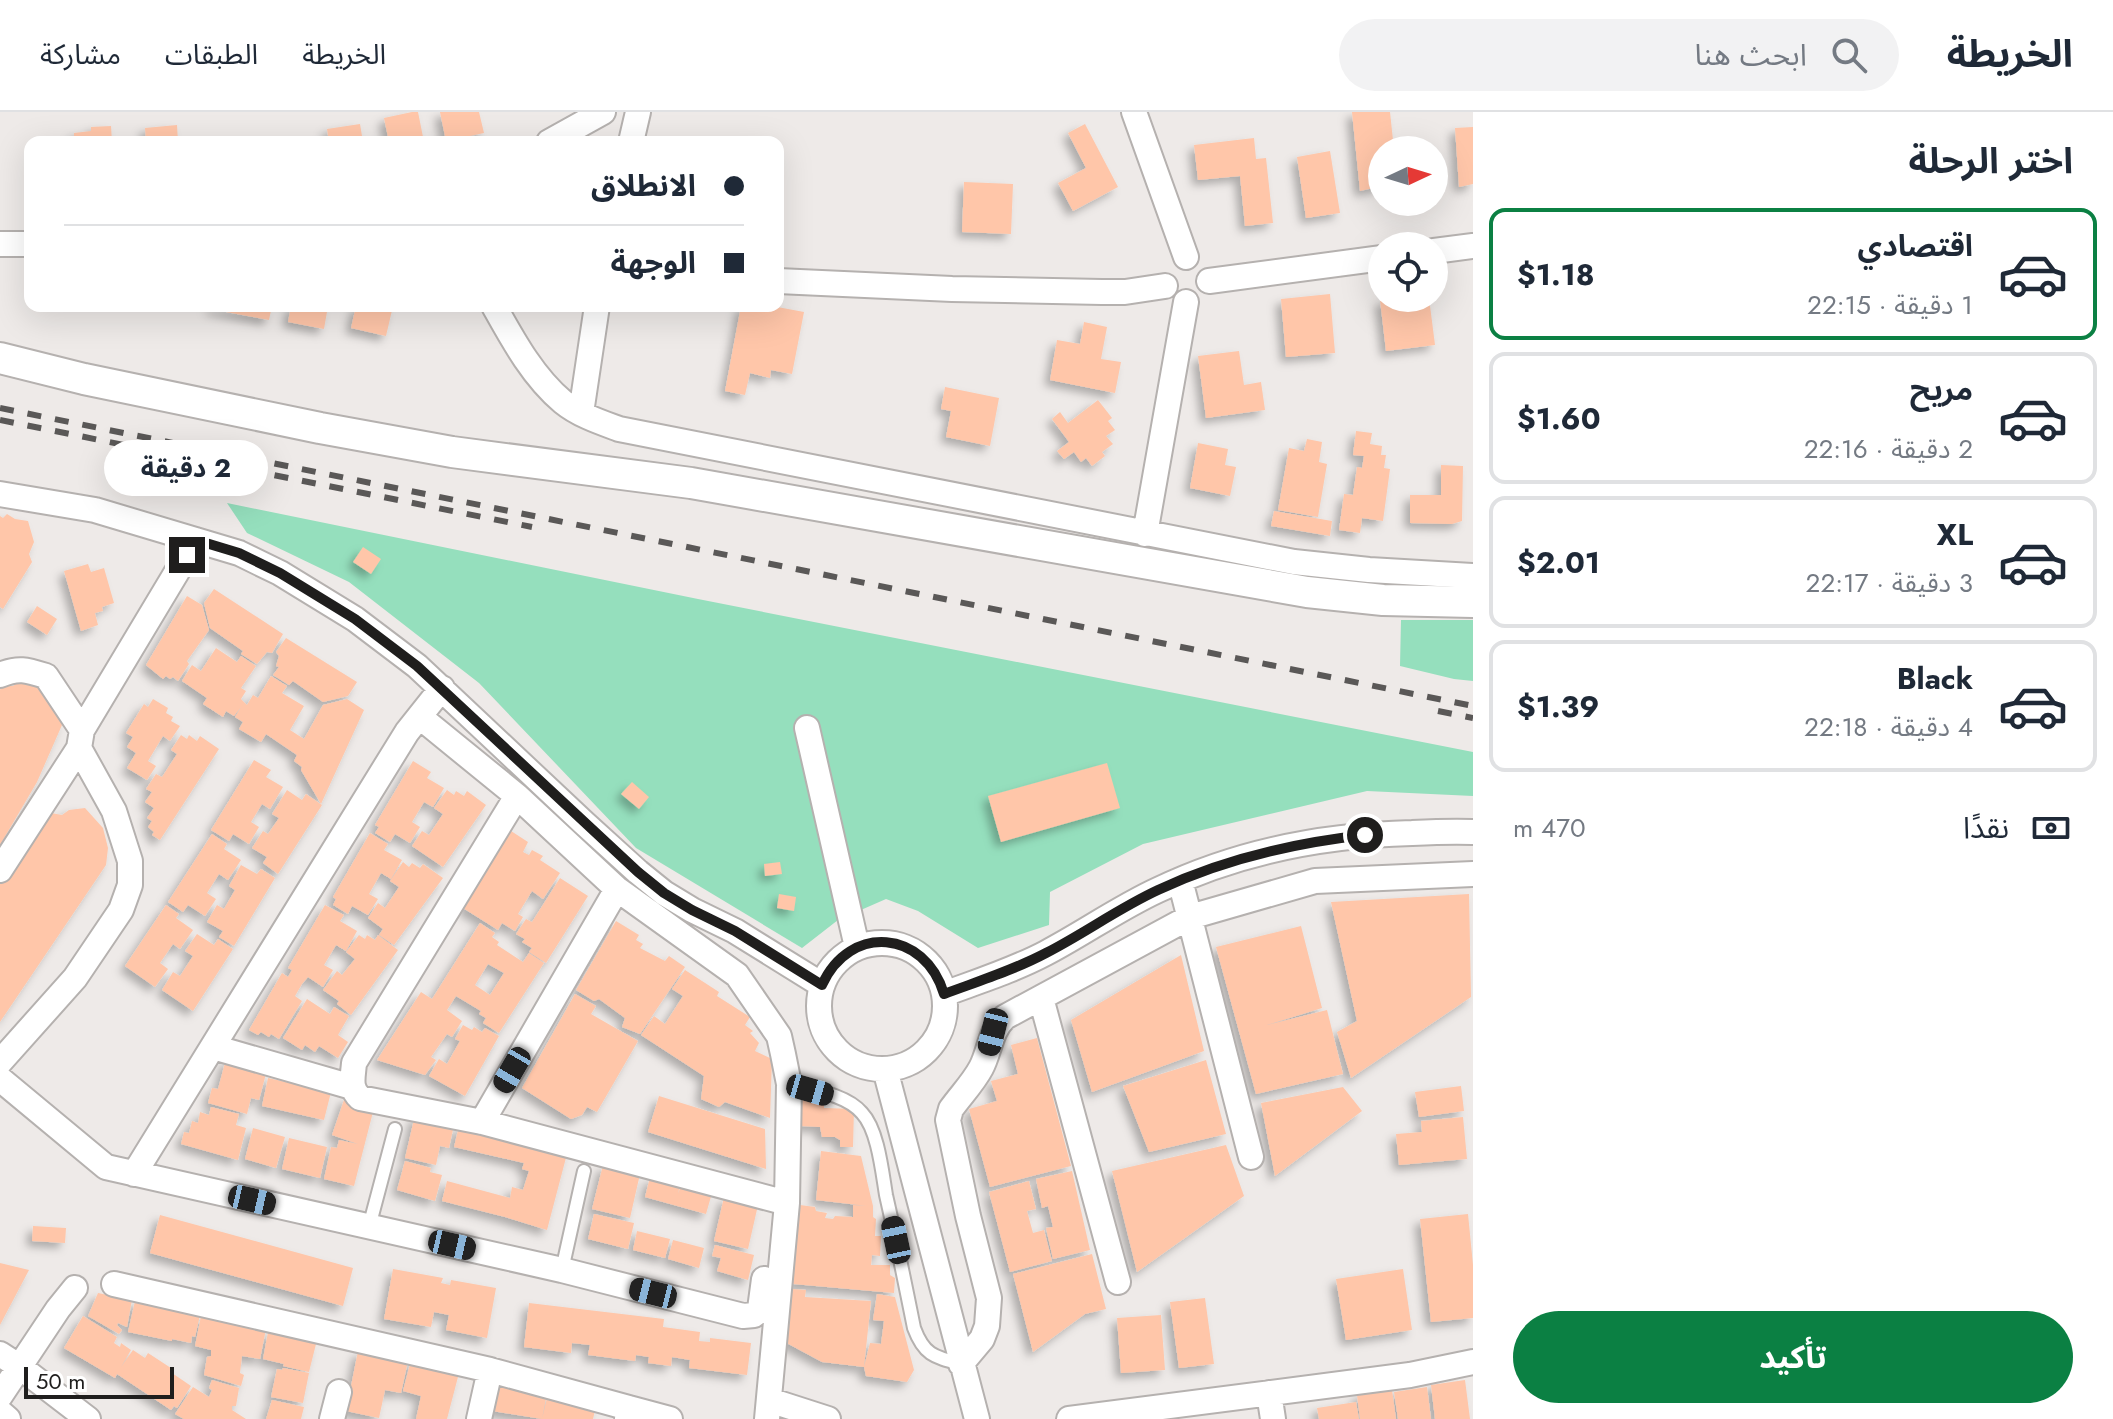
<!DOCTYPE html>
<html lang="ar">
<head>
<meta charset="utf-8">
<style>
	body { margin:0; font-family:Jost,"Noto Sans Arabic",sans-serif; background:#f2f2f3; color:#1f2937; direction:rtl; height:100vh; display:flex; flex-direction:column; font-size:30px; white-space:nowrap }
	* { box-sizing:border-box; margin:0 }
	p { font-size:26px; color:#747a83 }
	.icon { flex:none; width:44px; height:44px; fill:none; stroke:currentColor; stroke-width:2; stroke-linecap:round; stroke-linejoin:round }
	.map { position:relative; flex:1; overflow:hidden; direction:ltr }
	.panel { display:flex; flex-direction:column; background:#fff; width:640px }
	.panel>* { flex:none }
	.banner { position:absolute; left:24px; top:24px; width:760px; height:176px; border-radius:16px; box-shadow:0 8px 32px #0002; direction:rtl; display:grid; align-content:center; height:176px; padding:0 40px; background:#fff }
	.needle { width:52px; rotate:86deg }
	.tools { position:absolute; left:1368px; top:24px; display:grid; gap:16px }
	.tools a { display:grid; place-items:center; width:80px; height:80px; border-radius:50%; background:#fff; box-shadow:0 8px 32px #0002; font-size:40px }
	.scale { position:absolute; left:24px; bottom:20px; width:150px; box-sizing:border-box; padding-left:8px; border:4px solid #1f1e1d; border-top:0; font-size:22px; line-height:28px; white-space:nowrap; color:#1f1e1d; -webkit-text-stroke:6px #fff; paint-order:stroke }
	.end { position:absolute; width:36px; height:36px; margin:-18px; border:10px solid #1f1e1d; background:#fff; box-shadow:0 0 0 4px #fff }
	.from { border-radius:50% }
	.bubble { position:absolute; height:56px; border-radius:28px; background:#fff; box-shadow:0 8px 32px #0002; font-size:26px; font-weight:700; line-height:56px; text-align:center; direction:rtl }
	.car { position:absolute; width:24px; height:48px; margin:-24px -12px; border-radius:10px; box-shadow:0 0 6px 2px #0007; background:linear-gradient(#222 24%,#8ab4d8 0 40%,#222 0 76%,#8ab4d8 0 86%,#222 0) }
	.banner b { display:flex; align-items:center; gap:28px; height:76px; font-size:30px }
	.banner b+b { border-top:2px solid #e0e1e3 }
	.banner i { width:20px; height:20px; background:#1f2937 }
	ul { padding:0; list-style:none }
	li { display:flex; align-items:center; gap:24px; height:132px; margin:0 16px 12px; padding:0 24px; border:4px solid #e0e1e3; border-radius:16px }
	li div { flex:1 }
	li b { display:block; font-size:30px }
	li em { font-style:normal; font-weight:700 }
	li.on { border-color:#0b8043 }
	li>.icon { width:72px; height:72px; stroke-width:1.5 }
	h2 { padding:0 40px; font-size:36px; line-height:96px }
	.pay { display:flex; align-items:center; gap:20px; height:88px; padding:0 40px; font-size:30px }
	.pay p { margin-inline-start:auto }
	.cta { display:flex; gap:16px; margin-top:auto; padding:16px 40px }
	.cta a { flex:1; height:92px; border-radius:48px; background:#0b8043; color:#fff; font-size:32px; font-weight:700; line-height:92px; text-align:center }
	header { display:flex; align-items:center; gap:48px; box-sizing:border-box; height:112px; padding:0 40px; background:#fff; border-bottom:2px solid #e0e1e3 }
	header strong { font-size:38px }
	nav { display:flex; gap:44px; margin-inline-start:auto; font-size:28px }
	.search { width:560px; height:72px; background:#f2f2f3; display:flex; align-items:center; gap:20px; box-sizing:border-box; padding:0 28px; border-radius:44px; color:#747a83; font-size:30px }
	main { display:flex; flex:1; min-height:0 }
	.map>svg:first-child { display:block }
	.green { fill:#95dfbd }
	.building { fill:#ffc6a9; fill-rule:evenodd; filter:url(#shadow) }
	.lines { fill:none; stroke-linecap:round; stroke-linejoin:round }
	.service-casing { stroke:#b5b1af; stroke-width:16 }
	.minor-casing { stroke:#b5b1af; stroke-width:28 }
	.tertiary-casing { stroke:#b5b1af; stroke-width:34 }
	.service { stroke:#fff; stroke-width:12 }
	.minor { stroke:#fff; stroke-width:24 }
	.tertiary { stroke:#fff; stroke-width:30 }
	.rail { stroke:#5a5857; stroke-width:6; stroke-dasharray:14 14; stroke-linecap:butt }
	.route { stroke:#1f1e1d; stroke-width:10 }
</style>
</head>
<body>
<header>
<strong>الخريطة</strong>
<div class="search"><svg class="icon" aria-label="search" viewBox="0 0 24 24"><circle cx="10" cy="10" r="6"/><path d="M15 15l6 6"/></svg>ابحث هنا</div>
<nav><a>الخريطة</a><a>الطبقات</a><a>مشاركة</a></nav>
</header>
<main>
<section class="panel">
<h2>اختر الرحلة</h2>
<ul>
<li class="on"><svg class="icon" aria-label="car" viewBox="0 0 24 24"><path d="M5 17H2v-5l4-1 3-4h7l3 4 3 1v5h-3M9 17h6M6 11h13"/><circle cx="7" cy="17" r="2"/><circle cx="17" cy="17" r="2"/></svg><div><b>اقتصادي</b><p>1 دقيقة · 22:15</p></div><em>$1.18</em></li>
<li><svg class="icon" aria-label="car" viewBox="0 0 24 24"><path d="M5 17H2v-5l4-1 3-4h7l3 4 3 1v5h-3M9 17h6M6 11h13"/><circle cx="7" cy="17" r="2"/><circle cx="17" cy="17" r="2"/></svg><div><b>مريح</b><p>2 دقيقة · 22:16</p></div><em>$1.60</em></li>
<li><svg class="icon" aria-label="car" viewBox="0 0 24 24"><path d="M5 17H2v-5l4-1 3-4h7l3 4 3 1v5h-3M9 17h6M6 11h13"/><circle cx="7" cy="17" r="2"/><circle cx="17" cy="17" r="2"/></svg><div><b>XL</b><p>3 دقيقة · 22:17</p></div><em>$2.01</em></li>
<li><svg class="icon" aria-label="car" viewBox="0 0 24 24"><path d="M5 17H2v-5l4-1 3-4h7l3 4 3 1v5h-3M9 17h6M6 11h13"/><circle cx="7" cy="17" r="2"/><circle cx="17" cy="17" r="2"/></svg><div><b>Black</b><p>4 دقيقة · 22:18</p></div><em>$1.39</em></li>
</ul>
<div class="pay"><svg class="icon" aria-label="cash" viewBox="0 0 24 24"><path d="M3 7h18v10H3z"/><circle cx="12" cy="12" r="2"/></svg>نقدًا<p>470 m</p></div>
<div class="cta"><a>تأكيد</a></div>
</section>
<div class="map">
<svg width="1473" height="1307" viewBox="0 0 1473 1307">
	<defs>
		<filter id="shadow"><feDropShadow dx="-5.5" dy="5.5" stdDeviation="4" flood-color="#0004"/></filter>
	</defs>
	<rect width="100%" height="100%" fill="#eeeae8"/>
	<path class="green" d="M227,391L698,487L1473,640V684L1367,679L1143,732L1050,780L1049,813L978,836L918,799L886,787L838,808L802,836L636,736L479,571L349,470L247,421Z
		M1401,508H1473V569L1454,567L1400,554Z"/>
	<path class="building" d="M412,0H418L424,30H389L384,6Z
		M440,0H479L484,21L446,29Z
		M1352,0H1390L1394,38H1382V74L1360,79Z
		M360,12L363,30H329L327,17Z
		M1085,12L1118,75L1073,99L1058,71L1086,56L1068,21Z
		M177,13L178,30H146L145,16Z
		M111,14L112,30H74V21L91,19V15Z
		M1473,15V72L1459,75L1455,16Z
		M1254,26L1256,47L1266,46L1273,111L1245,114L1240,64L1198,68L1194,33Z
		M1330,39L1340,101L1306,106L1297,45Z
		M964,70L1013,72L1011,122L962,120Z
		M1330,182L1335,241L1286,245L1281,187Z
		M1398,186H1429L1435,233L1386,239L1380,188Z
		M211,194H272L269,208L210,197Z
		M291,194H328L324,217L288,210Z
		M356,194H393L386,224L351,216Z
		M741,194H772L804,200L792,262L771,258L770,266L750,261L745,283L725,279Z
		M1084,210L1107,215L1101,247L1121,250L1115,281L1050,268L1057,228L1080,232Z
		M1239,239L1244,273L1261,270L1265,298L1206,306L1198,244Z
		M945,275L999,286L990,334L946,325L951,299L941,297Z
		M1098,288L1112,306L1108,309L1115,318L1106,324L1113,332L1102,340L1105,344L1092,354L1086,346L1081,350L1074,340L1064,347L1057,339L1069,330L1052,307L1060,300L1068,311Z
		M1356,319L1372,321L1370,332L1382,334L1381,343H1386L1384,356L1390,357L1383,409L1362,406L1360,421L1339,418L1344,382L1353,383L1357,355L1362,356L1364,344L1353,343Z
		M1307,327L1322,330L1319,350L1327,352L1318,405L1278,398L1289,336L1304,339Z
		M1198,331L1228,337L1225,353L1236,355L1230,384L1190,376Z
		M1441,353L1463,354L1462,409L1452,412L1410,411V383H1441Z
		M1274,399L1332,409L1330,424L1271,414Z
		M7,402L15,407L28,409L34,430L29,442L32,450L3,497L0,495V404L3,406Z
		M363,435L381,447L371,462L353,450Z
		M88,452L91,460L104,456L114,491L102,495L103,499L95,501L98,513L81,519L64,459Z
		M214,477L283,522L272,541L267,540L257,552L241,542L243,539L210,516L204,491Z
		M187,484L202,493L209,518L187,549L189,552L178,569L173,565L170,567L166,564L163,567L146,553Z
		M37,494L57,507L47,523L27,510Z
		M286,526L357,570L348,584L323,590L293,569L289,573L273,563L279,555L276,554L279,544L276,540Z
		M216,536L237,550L241,544L256,554L241,576L246,579L241,587L247,593L253,583L258,586L271,564L287,574L282,581L304,594L290,618L304,627L323,593L347,587L364,598L321,692L301,658L302,655L294,649L297,643L266,622L261,630L239,617L243,610L235,605L241,595L234,604L226,599L223,605L203,592L207,586L182,569L192,553L201,559Z
		M19,569L26,571L34,570L52,585L62,613L37,670L0,733V578L3,573L13,574Z
		M153,587L168,596L166,601L173,605L171,609L180,614L170,629L163,624L148,649L156,654L147,668L127,656L136,641L127,635L133,625L126,621L144,592L148,595Z
		M181,623L187,627L189,623L197,629L200,624L219,637L160,728L152,723L154,720L148,715L152,709L147,706L154,696L145,690L152,680L146,677L156,662L162,665L177,642L171,638Z
		M254,648L271,658L266,665L283,675L270,697L262,692L251,710L259,715L249,732L233,722L229,729L211,718Z
		M413,649L431,660L427,666L444,676L433,695L424,690L412,710L420,715L410,731L395,722L390,730L375,721L379,715L375,713Z
		M1107,651L1120,696L1001,730L988,684Z
		M632,670L649,685L639,697L621,682Z
		M287,678L302,688L306,682L322,693L278,762L263,751L267,745L252,736L263,719L268,722L279,706L272,702Z
		M447,678L454,683L456,679L464,684L467,679L486,693L443,755L412,734L422,719L429,723L443,702L434,696Z
		M85,696L103,716L108,736L106,753L0,910V771L51,701L62,703L69,698Z
		M511,719L528,730L523,740L529,743L532,738L543,744L540,748L560,761L543,787L532,779L518,802L523,805L515,819L502,811L498,818L463,796Z
		M370,721L388,732L384,738L402,748L391,767L381,761L369,782L378,787L368,803L352,794L348,802L333,793L336,787L333,785Z
		M212,722L227,732L224,737L241,748L228,768L219,762L207,781L216,787L205,804L188,793L183,800L168,790Z
		M403,750L409,755L412,751L420,756L423,752L443,766L394,833L379,823L383,817L368,806L378,791L385,796L399,775L390,769Z
		M780,750L782,762L765,764L764,752Z
		M241,753L257,762L261,757L275,766L234,834L219,825L223,819L207,810L217,793L224,797L235,778L229,774Z
		M560,766L588,784L546,851L529,840L532,836L522,830L525,827L516,822L526,807L532,810Z
		M779,782L796,785L794,799L777,796Z
		M1469,782L1471,885L1351,966L1337,920L1357,909L1331,790Z
		M166,793L179,802L176,806L193,818L180,837L173,832L160,851L168,857L155,875L125,854Z
		M325,793L344,803L340,809L357,819L346,839L336,833L324,853L333,858L323,875L308,865L302,872L295,884L302,889L279,927L271,922L269,925L261,920L258,923L249,918L282,861L288,865L292,858L288,856Z
		M616,809L639,823L636,828L643,832L640,836L665,849L669,844L685,855L640,922L622,915L625,906L599,887L594,889L576,878Z
		M480,811L495,821L492,825L499,830L497,833L523,850L529,841L544,851L499,921L483,911L486,906L479,902L481,899L456,884L447,898L462,909L452,925L447,922L431,945L436,948L425,963L377,948L421,880L432,887ZM488,852L504,861L490,883L475,873Z
		M1301,814L1322,896L1267,913L1327,898L1343,962L1256,982L1216,835Z
		M197,822L214,833L218,827L233,837L193,899L162,878L173,860L180,864L193,844L185,839Z
		M359,823L365,827L367,823L375,828L378,823L398,838L351,903L337,892L339,889L323,878L337,859L342,863L355,847L346,840Z
		M1181,843L1204,939L1092,980L1071,908Z
		M685,858L719,880L717,884L750,905L745,913L753,919L750,921L759,931L755,939L772,947L770,1006L725,990L719,995L701,987L704,964L641,923L654,904L665,912L683,884L672,877Z
		M575,882L596,894L591,902L638,929L597,1000L587,995L582,1003L571,1007L522,976Z
		M307,887L330,902L334,895L349,904L338,923L348,930L338,946L319,934L315,940L305,933L302,938L283,926Z
		M463,913L472,918L474,915L482,920L485,916L499,924L465,984L429,964L439,947L447,952L460,929L455,927Z
		M1037,926L1071,1054L990,1075L969,997L997,989L991,969L1018,962L1011,933Z
		M226,947L267,958L259,988L251,986L247,1002L208,991L212,976L218,977Z
		M1206,948L1226,1022L1149,1040L1123,974Z
		M268,966L331,980L324,1008L262,994Z
		M1461,974L1464,999L1419,1005L1415,980Z
		M1343,975L1362,999L1275,1064L1261,991Z
		M659,984L765,1017L766,1057L648,1020Z
		M801,984H819V990H824V996L854,997L853,1035H840V1028L835,1025H822L820,1015L800,1014Z
		M345,985L375,992L354,1074L324,1067L331,1035L337,1036L339,1028L358,1032L332,1023Z
		M211,995L239,1002L236,1013L246,1016L238,1048L181,1032L184,1020L189,1021L192,1009L198,1011L200,1000L209,1003Z
		M415,1003L454,1013L449,1036L440,1034L436,1053L405,1046Z
		M1463,1005L1467,1047L1399,1053L1396,1022L1422,1020L1421,1009Z
		M459,1014L568,1038L547,1118L505,1105L442,1089L447,1069L510,1086L512,1075L523,1078L529,1059L522,1057L524,1051L454,1035Z
		M253,1016L285,1025L276,1056L245,1047Z
		M289,1026L327,1035L320,1066L282,1057Z
		M1226,1033L1244,1084L1137,1160L1112,1059Z
		M821,1039L861,1044L873,1094V1105L876,1107L875,1124H881L880,1144L872,1143L871,1153H890V1163L895,1166L894,1181L793,1172L800,1093L815,1095L816,1099L827,1101L825,1106L833,1107L835,1104L853,1105V1093L867,1094L816,1088Z
		M405,1049L431,1056L430,1060L442,1063L435,1089L397,1078Z
		M603,1053L640,1062L630,1106L592,1097Z
		M1072,1059L1090,1138L1053,1147L1046,1116L1053,1115L1048,1094L1042,1096L1036,1067Z
		M650,1065L680,1073L678,1082L681,1073L712,1081L706,1102L645,1085Z
		M1029,1069L1036,1097L1027,1099L1033,1121L1044,1118L1052,1149L1010,1160L989,1080Z
		M724,1085L758,1093L748,1137L714,1129Z
		M594,1102L634,1111L628,1137L588,1127Z
		M1468,1102L1473,1153V1206L1431,1210L1420,1107Z
		M160,1103L353,1156L343,1194L150,1141Z
		M33,1114L66,1116L65,1131L32,1129Z
		M637,1119L670,1127L665,1146L633,1138Z
		M673,1128L704,1136L699,1156L668,1147Z
		M715,1133L754,1143L748,1168L717,1159L721,1146L712,1144Z
		M1092,1142L1106,1197L1085,1202L1033,1240L1013,1162Z
		M0,1151L29,1158L0,1213Z
		M393,1157L443,1166L441,1171L450,1173L451,1168L496,1176L487,1226L446,1218L449,1203L434,1200L431,1215L384,1207Z
		M1403,1157L1412,1218L1346,1228L1336,1167Z
		M792,1177L806,1178L805,1185L871,1189L864,1255L870,1231L881,1232L884,1209L873,1208L877,1182L895,1185L914,1258L907,1270L866,1264L864,1255L822,1250L781,1228L784,1191L791,1192Z
		M98,1181L132,1188L127,1215L118,1211L117,1213L122,1218L119,1222L88,1204Z
		M1205,1186L1214,1252L1179,1256L1170,1190Z
		M135,1189L200,1203L195,1225L192,1224L191,1231L172,1227V1229L128,1220Z
		M529,1191L664,1207L663,1215L700,1220L699,1229L710,1230V1226L751,1231L747,1263L689,1256L690,1248L672,1245L671,1254L648,1251L649,1245L636,1243L635,1249L588,1243L590,1233L572,1231L571,1241L524,1235Z
		M1161,1203L1165,1258L1121,1261L1117,1206Z
		M83,1204L117,1225L114,1231L120,1235L121,1231L131,1238L121,1255L133,1238L145,1246L148,1241L174,1258L172,1261L191,1274L177,1296L174,1294L171,1298L117,1262L115,1266L64,1236Z
		M201,1204L266,1217L260,1247L242,1244L240,1261L244,1263L241,1274L204,1263L207,1245L211,1244V1238L195,1234Z
		M268,1220L316,1232L309,1260L283,1254L284,1252L263,1247Z
		M358,1239L408,1249L401,1281L385,1278L379,1306L346,1299Z
		M411,1248L459,1261L447,1307H416L421,1284L403,1279Z
		M283,1256L309,1261L303,1291L271,1285L277,1257L282,1258Z
		M212,1268L239,1276L236,1294H232V1298L246,1307H184L175,1302L193,1275L209,1285L212,1278L209,1276Z
		M1465,1268L1470,1307H1435L1431,1273Z
		M497,1272L547,1281L542,1307L492,1299Z
		M1427,1275L1431,1307H1398L1394,1280Z
		M1392,1278L1396,1307H1360L1357,1283Z
		M548,1282L596,1294L593,1307H542Z
		M272,1288L304,1295L301,1307H266Z
		M1356,1290L1359,1307H1319L1317,1296Z"/>
	<g class="lines">
		<g class="service-casing">
			<path id="service" d="M789,972C812,978 846,982 862,1001C878,1018 882,1059 886,1083C896,1127 905,1171 914,1216C924,1243 934,1245 961,1252
				M369,1115L395,1017
				M562,1158L584,1059"/>
		</g>
		<g class="minor-casing">
			<path id="minor" d="M1134,0L1186,145
				M549,30L603,0
				M631,30L638,0
				M0,132H30
				M1434,139L1473,134
				M778,169L952,177L1102,180H1125L1165,174
				M1209,169L1382,146
				M494,194C513,228 533,265 563,290C579,303 600,310 619,317L1294,450L1369,458L1473,464
				M581,301L597,194
				M0,382L95,398L239,441L280,461L355,507L417,554L584,711L638,760L664,781L692,798L735,819L822,873
				M1145,422L1186,190
				M0,563C18,555 27,558 46,564L82,618
				M420,605L517,684L617,777L737,863L779,924L783,942L789,972L787,1091
				M807,616L857,835
				M517,684L354,951C353,965 349,976 360,986L482,1010L787,1091L767,1307
				M0,758L79,636
				M1180,768L1251,1045
				M819 894a63 63 0 1 1 126 0a63 63 0 1 1-126 0Z
				M944,882C979,869 1014,858 1046,841C1084,821 1119,796 1158,778C1237,740 1324,723 1412,721C1432,720 1453,719 1473,720
				M1041,886L1118,1170
				M213,935L352,975
				M0,950L75,866L121,798L130,773V749L114,699L79,636L82,618L196,428
				M885,957L977,1307
				M0,967L106,1055L562,1158L743,1204L754,1203L760,1197L764,1167
				M482,1010L617,777
				M134,1062L407,620L442,576
				M114,1172L490,1258L629,1296L627,1307
				M0,1242L20,1255L88,1307
				M961,1252L982,1227L987,1214L989,1186L968,1104L948,1008L951,997C961,983 973,971 981,956C990,939 990,919 1005,905L1190,805L1315,769L1473,762
				M1269,1281L1273,1307
				M0,1284L58,1197L75,1176
				M769,1288L828,1307
				M629,1296L670,1307
				M0,1300L8,1307
				M332,1307L339,1280
				M479,1307L490,1258
				M1069,1307L1410,1263L1473,1250"/>
		</g>
		<g class="tertiary-casing">
			<path id="tertiary" d="M0,246L84,267L320,316L452,340L691,371L1307,480L1383,488L1473,490"/>
		</g>
		<use href="#service" class="service"/>
		<use href="#minor" class="minor"/>
		<use href="#tertiary" class="tertiary"/>
		<path class="rail" d="M0,296L1473,594
			M0,308L532,415
			M1438,599L1473,606"/>
	</g>
	<g class="lines">
		<path class="route" d="M187,443L196,428L239,441L280,461L355,507L417,554L638,760L664,781L692,798L735,819L822,873C850,811 925,818 944,882C979,869 1014,858 1046,841C1085,821 1119,796 1158,778C1224,747 1293,731 1365,723"/>
	</g>
</svg>
<div class="tools">
<a><svg class="needle" viewBox="-14 -14 28 28"><path d="M0-13l5 13h-10z" fill="#e53935"/><path d="M0 13l5-13h-10z" fill="#747a83"/></svg></a>
<a><svg class="icon" aria-label="locate" viewBox="0 0 24 24"><circle cx="12" cy="12" r="6"/><path d="M12 2v4M12 18v4M2 12h4M18 12h4"/></svg></a>
</div>
<div class="scale">50 m</div>
<i class="end from" style="left:1365px;top:723px"></i>
<i class="end" style="left:187px;top:443px"></i>
<div class="bubble" style="left:104px;top:328px;width:164px">2 دقيقة</div>
<i class="car" style="left:993px;top:920px;rotate:194deg"></i>
<i class="car" style="left:512px;top:958px;rotate:210deg"></i>
<i class="car" style="left:810px;top:978px;rotate:106deg"></i>
<i class="car" style="left:252px;top:1088px;rotate:103deg"></i>
<i class="car" style="left:896px;top:1128px;rotate:348deg"></i>
<i class="car" style="left:452px;top:1133px;rotate:103deg"></i>
<i class="car" style="left:653px;top:1181px;rotate:284deg"></i>
<div class="banner">
<b><i class="from"></i>الانطلاق</b>
<b><i></i>الوجهة</b>
</div>
</div>
</main>
</body>
</html>
